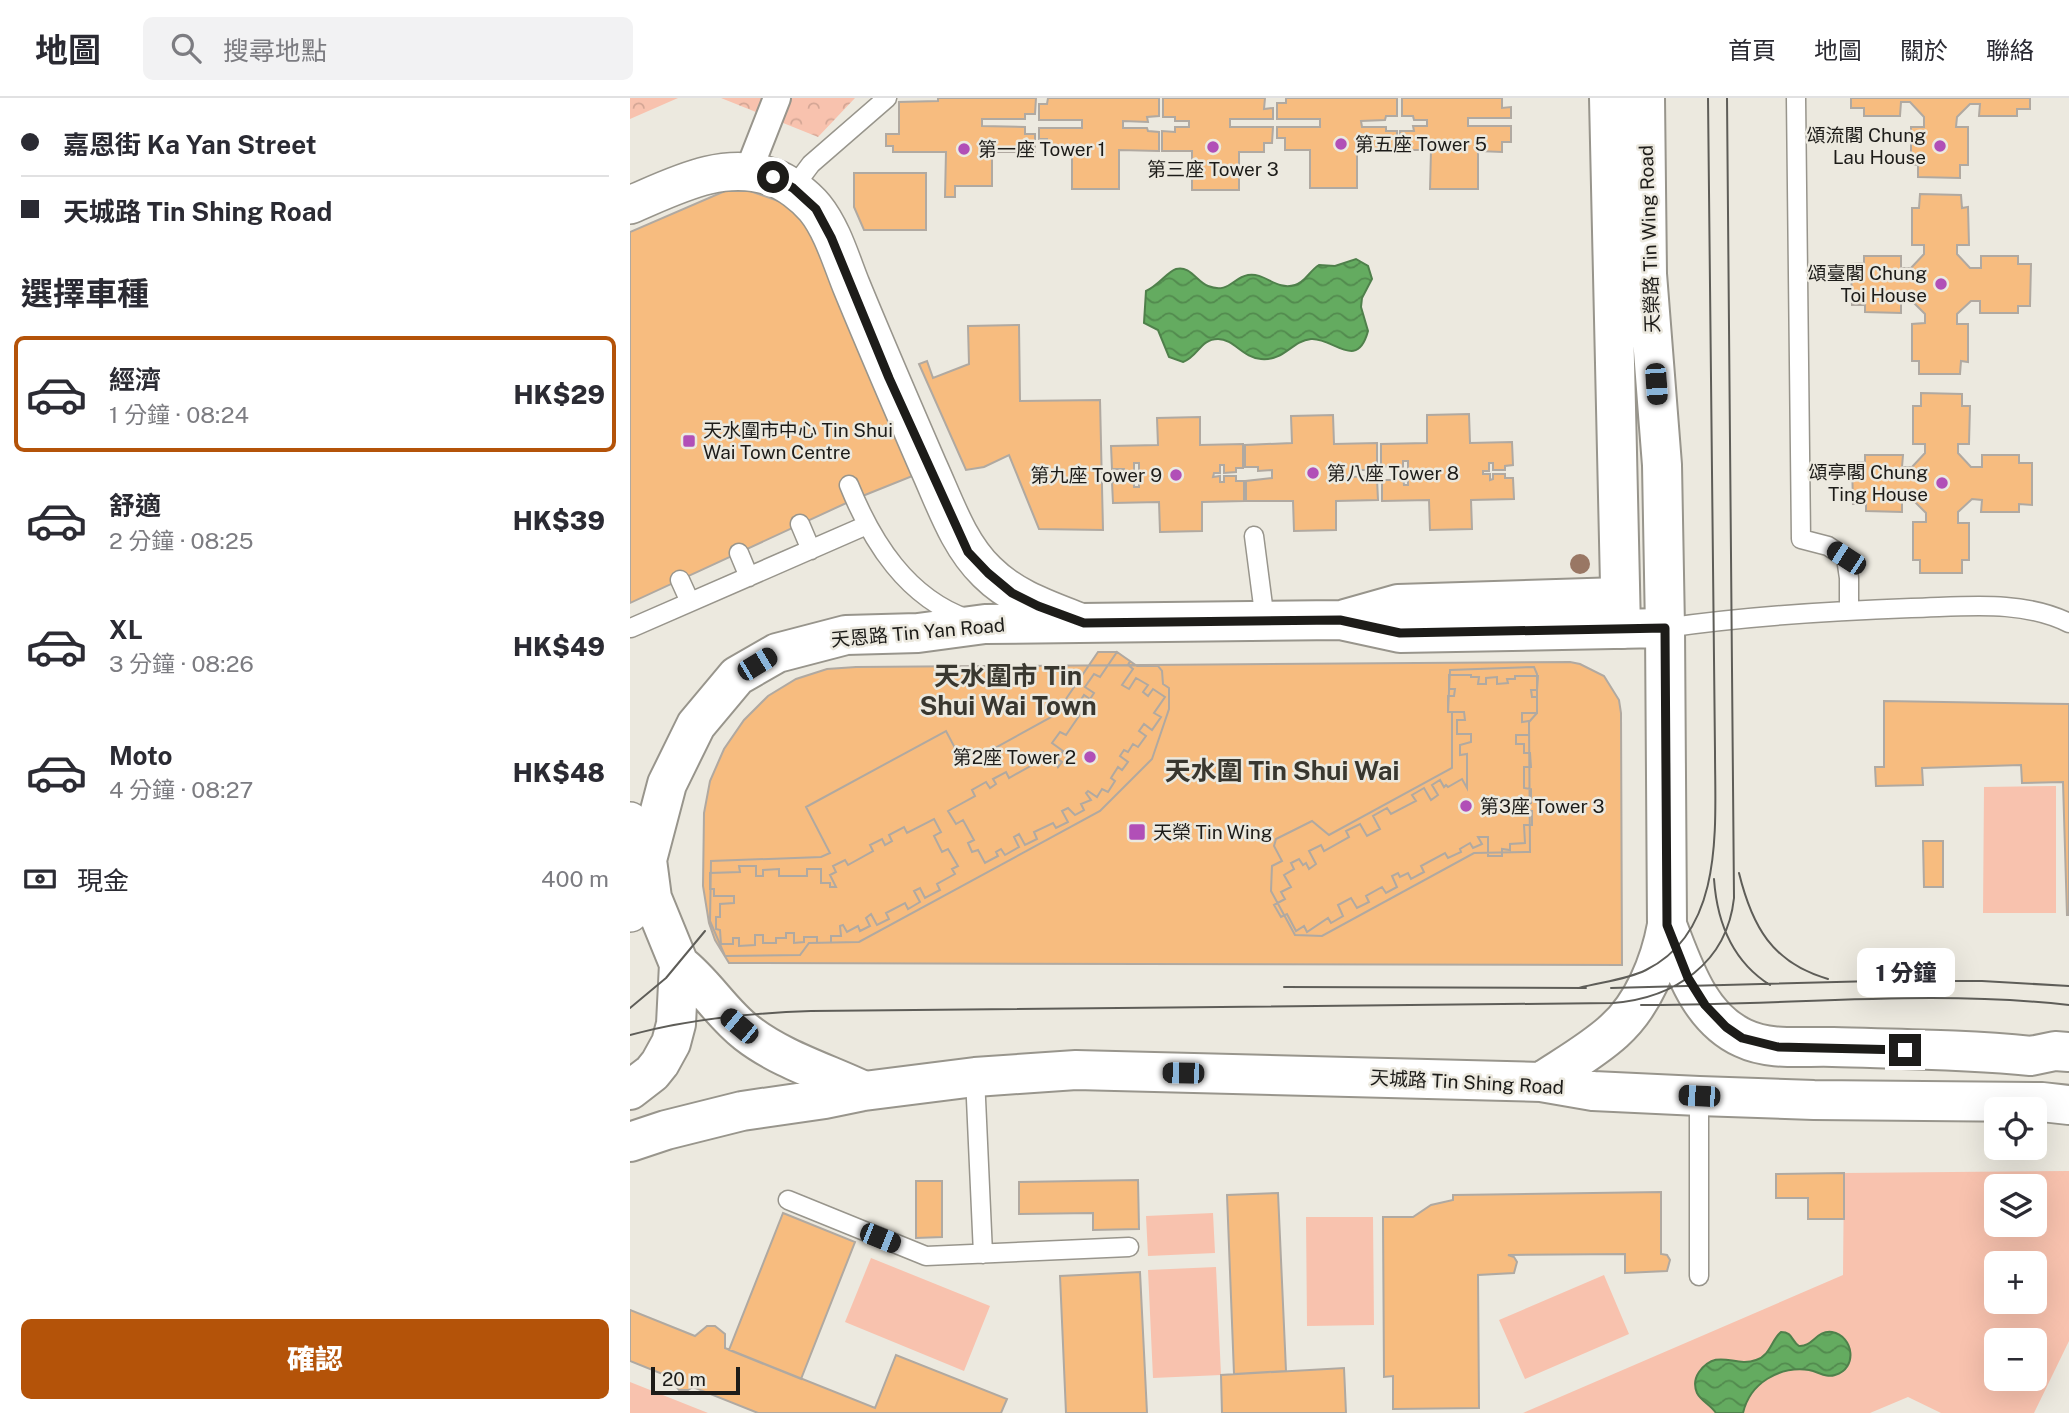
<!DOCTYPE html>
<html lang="zh-TW">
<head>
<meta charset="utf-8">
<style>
	body { margin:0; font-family:"Public Sans","Noto Sans TC",sans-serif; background:#f2f2f3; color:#2b2b33; height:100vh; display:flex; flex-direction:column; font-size:26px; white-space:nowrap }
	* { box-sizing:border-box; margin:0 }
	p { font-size:23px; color:#7c7c81 }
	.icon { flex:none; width:38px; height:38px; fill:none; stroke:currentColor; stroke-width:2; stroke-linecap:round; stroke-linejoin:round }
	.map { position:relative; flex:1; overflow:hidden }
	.side { display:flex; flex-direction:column; background:#fff; width:630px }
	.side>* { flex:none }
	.top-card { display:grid; align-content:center; height:154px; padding:0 21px; background:#fff }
	.buttons { position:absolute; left:1354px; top:999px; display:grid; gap:14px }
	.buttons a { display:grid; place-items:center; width:63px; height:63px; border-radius:10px; background:#fff; box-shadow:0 7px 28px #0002; font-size:35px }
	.scale { position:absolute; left:21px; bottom:18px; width:89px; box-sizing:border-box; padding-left:7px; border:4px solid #1d1c19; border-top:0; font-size:19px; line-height:24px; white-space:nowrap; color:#1d1c19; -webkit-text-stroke:5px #ece9df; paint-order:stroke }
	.end { position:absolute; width:32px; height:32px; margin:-16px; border:9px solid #1d1c19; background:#fff; box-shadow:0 0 0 4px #fff }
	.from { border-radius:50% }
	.bubble { position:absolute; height:49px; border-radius:10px; background:#fff; box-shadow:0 7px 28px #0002; font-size:23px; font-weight:800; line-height:49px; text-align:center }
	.car { position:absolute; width:21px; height:42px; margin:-21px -10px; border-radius:9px; box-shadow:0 0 5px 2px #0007; background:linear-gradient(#222 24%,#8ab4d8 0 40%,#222 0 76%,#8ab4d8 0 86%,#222 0) }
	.top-card b { display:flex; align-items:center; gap:24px; height:66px; font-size:26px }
	.top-card b+b { border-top:2px solid #e1e1e2 }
	.top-card i { width:18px; height:18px; background:#2b2b33 }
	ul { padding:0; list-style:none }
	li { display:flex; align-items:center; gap:21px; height:116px; margin:0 14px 10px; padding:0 7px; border:4px solid transparent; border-radius:10px }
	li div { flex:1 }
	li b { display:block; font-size:26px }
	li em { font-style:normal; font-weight:800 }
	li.active { border-color:#b45309 }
	li>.icon { width:63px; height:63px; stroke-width:1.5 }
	h2 { padding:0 21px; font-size:32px; line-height:84px }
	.pay { display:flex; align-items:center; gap:18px; height:77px; padding:0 21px; font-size:26px }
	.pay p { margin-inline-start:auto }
	.cta { display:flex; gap:14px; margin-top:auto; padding:14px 21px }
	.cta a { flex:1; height:80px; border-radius:10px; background:#b45309; color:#fff; font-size:28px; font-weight:800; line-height:80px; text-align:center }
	header { display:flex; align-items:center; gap:42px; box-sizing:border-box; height:98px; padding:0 35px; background:#fff; border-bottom:2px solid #e1e1e2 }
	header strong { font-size:33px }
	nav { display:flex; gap:38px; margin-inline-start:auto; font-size:24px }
	.search { width:490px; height:63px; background:#f2f2f3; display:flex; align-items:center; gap:18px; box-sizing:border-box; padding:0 24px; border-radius:10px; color:#7c7c81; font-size:26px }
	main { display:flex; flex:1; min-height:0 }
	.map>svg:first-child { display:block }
	.forest { fill:url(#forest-crowns) }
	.garden { fill:#f8c2ae; fill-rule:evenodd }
	.water { fill:url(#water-waves); stroke:#4f804b; stroke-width:2 }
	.building { fill:#f7bc7f; stroke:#b0a9a1; stroke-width:2 }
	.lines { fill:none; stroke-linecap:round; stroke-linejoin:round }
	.service-casing { stroke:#98958c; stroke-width:21 }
	.pedestrian-casing { stroke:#98958c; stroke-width:30 }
	.minor-casing { stroke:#98958c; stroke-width:40 }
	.tertiary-casing { stroke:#98958c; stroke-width:42 }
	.secondary-casing { stroke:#98958c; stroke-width:42 }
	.service { stroke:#fff; stroke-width:18 }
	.pedestrian { stroke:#fff; stroke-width:26 }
	.minor { stroke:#fff; stroke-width:37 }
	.tertiary { stroke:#fff; stroke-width:38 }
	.secondary { stroke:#fff; stroke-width:38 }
	.tram { stroke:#5e5d58; stroke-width:2 }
	.tree { fill:#997764 }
	.route { stroke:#1d1c19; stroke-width:9 }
	.poi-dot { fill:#b14fb7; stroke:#ece9df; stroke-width:2.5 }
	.labels { text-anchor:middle; stroke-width:5; stroke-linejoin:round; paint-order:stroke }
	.poi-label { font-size:19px; fill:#1d1c19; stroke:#ece9df; text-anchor:start }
	.street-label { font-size:19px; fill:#1d1c19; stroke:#ece9df }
	.district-label { font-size:26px; font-weight:bold; fill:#39372f; stroke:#ece9df }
</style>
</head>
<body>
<header>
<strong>地圖</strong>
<div class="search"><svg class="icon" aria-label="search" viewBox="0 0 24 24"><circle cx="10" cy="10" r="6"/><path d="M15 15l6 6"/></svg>搜尋地點</div>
<nav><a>首頁</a><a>地圖</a><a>關於</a><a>聯絡</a></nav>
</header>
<main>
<section class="side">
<div class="top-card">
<b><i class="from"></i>嘉恩街 Ka Yan Street</b>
<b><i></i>天城路 Tin Shing Road</b>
</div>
<h2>選擇車種</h2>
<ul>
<li class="active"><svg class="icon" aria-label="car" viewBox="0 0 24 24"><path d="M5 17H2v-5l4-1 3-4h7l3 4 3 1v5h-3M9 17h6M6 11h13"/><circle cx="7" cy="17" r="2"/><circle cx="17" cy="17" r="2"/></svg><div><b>經濟</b><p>1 分鐘 · 08:24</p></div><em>HK$29</em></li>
<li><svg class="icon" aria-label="car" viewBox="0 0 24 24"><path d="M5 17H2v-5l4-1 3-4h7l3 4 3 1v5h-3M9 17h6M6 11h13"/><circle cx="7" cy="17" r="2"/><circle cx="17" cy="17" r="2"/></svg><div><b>舒適</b><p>2 分鐘 · 08:25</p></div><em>HK$39</em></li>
<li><svg class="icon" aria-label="car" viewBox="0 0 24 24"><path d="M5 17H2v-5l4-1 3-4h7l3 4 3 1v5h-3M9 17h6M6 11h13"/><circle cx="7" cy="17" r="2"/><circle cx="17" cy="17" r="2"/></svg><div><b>XL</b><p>3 分鐘 · 08:26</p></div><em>HK$49</em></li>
<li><svg class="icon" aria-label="car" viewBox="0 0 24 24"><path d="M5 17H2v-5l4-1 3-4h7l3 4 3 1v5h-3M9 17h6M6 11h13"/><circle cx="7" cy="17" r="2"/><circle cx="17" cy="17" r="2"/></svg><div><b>Moto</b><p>4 分鐘 · 08:27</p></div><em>HK$48</em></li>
</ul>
<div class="pay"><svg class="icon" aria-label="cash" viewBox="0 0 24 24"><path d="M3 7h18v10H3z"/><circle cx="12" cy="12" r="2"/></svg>現金<p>400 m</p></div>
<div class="cta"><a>確認</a></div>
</section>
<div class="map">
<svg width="1439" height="1315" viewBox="0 0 1439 1315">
	<defs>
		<pattern id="forest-crowns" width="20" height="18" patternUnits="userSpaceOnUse" patternTransform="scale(1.75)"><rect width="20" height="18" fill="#f8c2ae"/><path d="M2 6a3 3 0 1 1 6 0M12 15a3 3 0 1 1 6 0" fill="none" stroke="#d4a695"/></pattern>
		<pattern id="water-waves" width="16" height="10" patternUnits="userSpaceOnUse" patternTransform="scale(1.75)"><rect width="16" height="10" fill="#64ab60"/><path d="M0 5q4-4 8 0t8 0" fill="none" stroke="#528a4e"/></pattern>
	</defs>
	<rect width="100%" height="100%" fill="#ece9df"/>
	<path class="forest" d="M0,0H48L0,21Z
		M91,0H225L188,39Z"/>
	<path class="garden" d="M1426,688V815H1353L1354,689Z
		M1439,1073V1243L1404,1315H1311L1278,1299L1240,1315H893L1213,1177L1214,1075ZM1367,1088H1405V1127H1367ZM1367,1166H1405V1204H1367ZM1367,1242H1405V1281H1367Z
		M583,1115L585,1155L518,1158L516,1118Z
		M676,1119H743L744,1227L677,1228Z
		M241,1160L360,1208L334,1273L215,1224Z
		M586,1169L591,1277L523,1280L518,1172Z
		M974,1177L999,1236L895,1281L869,1222Z
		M0,1284L78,1315H0Z"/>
	<path class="water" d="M726,161L738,168L742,181L732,200L731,209L738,233C727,274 703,239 681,241C661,243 655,263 631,261C613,260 604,241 588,241C570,241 568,259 553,264L539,259L528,232L514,225L516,193C528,188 537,174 546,171C560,167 567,184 578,188C599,196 602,180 618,177C635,174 646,193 665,187C676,184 679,173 689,167L705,168Z
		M1151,1234C1163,1234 1161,1243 1169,1248C1183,1249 1186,1232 1202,1234C1224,1238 1228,1271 1205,1277C1196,1280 1189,1274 1179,1272C1149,1268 1120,1285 1113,1315H1086C1081,1307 1071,1303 1067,1295C1064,1288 1065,1280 1069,1274C1088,1249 1104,1270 1126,1262C1141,1257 1141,1242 1151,1234Z"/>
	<path class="building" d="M308,0H406L405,16H395V21H352V28L395,29V36H405V54H362V88H325V99H315L316,54H263V48H256V36H269V4L308,3Z
		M418,0H529V18L517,19L518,24L493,23V30H517L518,33L529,34V53L489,52V91H442V52L417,53V41H409V30H452V22H409V6H417Z
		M533,0H635L634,11L643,10V21H600V29H643L642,45H634V54H609V92H562V53H532V33L545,34V29H559V23H545V19H533Z
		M656,0H767V18H756L755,22L731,23L732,29H756V33H767V52H727V90H680V52H655V40H647V29H690V21H647V5H656Z
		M772,0H872V10L881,9V20H838V28H881V44H872V54L848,53V91H800L801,52H770V33H784L783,28H797V22H784L783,18H772Z
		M1221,0H1400V11H1387V18H1349L1350,6H1340L1327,19L1326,29H1338V67H1330V80L1288,79V67L1281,66V29H1294V19L1280,4H1271L1270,18H1234V10H1221Z
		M224,75H296V132H234L224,109Z
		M95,93H120L154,105L175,120L290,375L225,401L0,505V134Z
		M1290,96L1331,97L1332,110L1338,109L1339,147H1327V156L1340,170H1351V158H1388V166H1401L1400,208H1388V215H1350V203H1341L1327,216V226H1338V264L1331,263L1330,276H1289V263H1282V226L1295,225V216L1280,201H1271V215L1235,214V207H1222L1221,166L1234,165V158H1271V170H1281L1294,156V147H1282V110H1289Z
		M389,227L390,303L470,302L473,432L409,431L379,357L354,369L336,372L289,266L297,263L303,280L339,266L338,228Z
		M1291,295L1332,296V308H1340L1339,346H1328V355L1341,369H1352V357H1389V365H1402V407L1389,406V414H1351L1352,402L1342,401L1328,414V425H1339V462H1332V475H1290V462H1283V424H1296V415L1281,400H1272V414L1236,413V406H1223L1222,365L1235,364V357H1273L1272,369H1282L1295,355V346H1283V308H1291Z
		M839,316L840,345L882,344L883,367L875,368V372H863V365H859V373H853V376H860V382L863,381V376H875V380H883L884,401L841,402L842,431L800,432L799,402L752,403V382H764V377H773L774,387H778V363H773V373L764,374V368L751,369V346L797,345V317Z
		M703,317L704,346L747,345V368H739V372H723V379L739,378V381H747L748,402L706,403V432L664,433L663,403H616V383L642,380V372L628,373V369H615V347L662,345L661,318Z
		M570,319V347L613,346V370H606V374L594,375V367H590V375H584L583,379L590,378V384H594V378H606V383H614V403L572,404V433L530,434L529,404L483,405L482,384H494V379H504V389H509V365H504V376H494V371H482L481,348L528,347L527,320Z
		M468,554H487L507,568H528L532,573L533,586L539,590V611L522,661L470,713L229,844L179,845L170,857L95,858L80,823L81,763L191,759L200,755L176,709L316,633L334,667L425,617Z
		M487,554L500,563L498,567L503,571L492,587L499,591L506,580L518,587L513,594L518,598L523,591L535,599L524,615L531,619L522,632L514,626L509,633L516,638L508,649L503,646L498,654L494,652L490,658L498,664L492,672L488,669L481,680L485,683L478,694L472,691L467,699L458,693L456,695L461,702L451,706L454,712L445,717L438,710L432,713L438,724L426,730L423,725L404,734L407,741L395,747L389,736L384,739L389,749L375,757L371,751L366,754L368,758L355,765L348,752L342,754L338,745L344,742L333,722L326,726L318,713L345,698L342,692L356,684L360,690L366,686L363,681L376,674L379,680L404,666L401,660L413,654L416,660L422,656L428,669L432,664L428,661L433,653L422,645L430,634L436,637L451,615L445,611L454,597L460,601L464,595L455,589L464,576L470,579Z
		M940,564L950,566L974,578L989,602L991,615L992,867L99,865L85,842L79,825L73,788L74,715L80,683L94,651L114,622L138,598L166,581L197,571L226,569Z
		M904,569L907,576V615L899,624L900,754L844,755L692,838L665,837L641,793L642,768L652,763L644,748L646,741L682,723L699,737L822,670V614H818L820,572Z
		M819,577H841V579H849L848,586H856V580L867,579V586L878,585L877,581H885V578H908L907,592H901L902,599H907V615H892V624L899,623V637H886V646H894V655H900L901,669H894V690L901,691V705H894V713H902V727H894L895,745L880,746V752L872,751V758H858V739H848L852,746L843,750L840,745L830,751L831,754L818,760L815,755L791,768L794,774L781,781L778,775L770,779L768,775L762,778L767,789L756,795L752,789L736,798L739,804L727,810L721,800L708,807L713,818L701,825L698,820L677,834L674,828L666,833L657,816L651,819L644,807L655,801L651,794L661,789L654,777L664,771L661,765L669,761L673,767L676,765L679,771L686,766L679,753L691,747L694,753L719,739L716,733L730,726L737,738L750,731L743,718L757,710L761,716L786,703L782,697L794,690L801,702L808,697L802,687L810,682L814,689L816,687L818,689L832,681L837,690V656L830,657V647L841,644V636H827V622H835L834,614H818V598H824L825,591H819Z
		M1254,603L1439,606V817H1437L1433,684L1392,685L1391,667L1292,670L1293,687L1246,688L1245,669H1254Z
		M304,721L311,734L304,738L312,754L318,751L328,768L322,771L325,776L307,786L310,792L295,800L290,790L284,793L290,804L278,811L275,805L256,815L259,821L247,827L241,816L236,820L240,828L230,833L228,828L217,834L213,827L210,828L211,838H201V845H187V839H174V844L164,845V835H156V840H146V845H133V837H125V847L109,848V840H103V846H91L90,832L86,831V819H90V806L104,805V798H84V791H80V775L110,774L109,768H126V778H133V772L149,771V778H177V771H191V785H200V789H206L200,777L206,774L203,768L215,762L218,767L243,753L240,747L252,741L255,747L262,743L259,737L274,729L277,735Z
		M1293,743H1313V789H1294Z
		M1214,1075V1121H1178V1100H1146V1076Z
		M508,1082L509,1131L463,1132V1115L389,1116V1084Z
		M286,1083H312V1139L286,1140Z
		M1031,1094V1156L1037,1157L1040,1162L1037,1173L995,1175V1156L878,1157L884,1159L887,1164L884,1175L848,1177L849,1310L763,1311V1278L754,1279L753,1119H783L801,1107L823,1102V1097Z
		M648,1095L656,1273L604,1276L597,1097Z
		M153,1115L225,1144L171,1281L99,1252Z
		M510,1174L517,1315H436L430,1178Z
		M0,1212L65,1238L77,1228H85L95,1236V1250L245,1310L266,1257L377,1301L371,1315H128L63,1289L58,1292H49L46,1288L45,1281L0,1263Z
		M714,1270L716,1315H592L591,1277Z"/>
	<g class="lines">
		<g class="service-casing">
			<path id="service" d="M1166,0L1171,441L1198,448L1216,460L1219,480V512
				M163,90L181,66L257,0
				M219,387C242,444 277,500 338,521
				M170,426L181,452
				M624,438L635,523
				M109,455L119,479
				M50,482L60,504
				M1,530L237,427
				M1035,530C1117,518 1199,513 1281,510C1333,509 1391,501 1439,525
				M345,979L353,1156
				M1069,998V1178
				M158,1102L296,1158L499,1149"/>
		</g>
		<g class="pedestrian-casing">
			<path id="pedestrian" d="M118,74L147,0"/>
		</g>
		<g class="minor-casing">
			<path id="minor" d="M0,107C45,88 92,62 142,79C157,84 175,98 185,110C202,131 211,162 221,187C246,248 272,308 298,368C315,405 328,446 357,474C383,500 417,511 450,524
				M0,723L17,762
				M0,815L18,773"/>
		</g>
		<g class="tertiary-casing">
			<path id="tertiary" d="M979,0L991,531
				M1015,0L1017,176L1032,367L1035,530"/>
		</g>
		<g class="secondary-casing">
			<path id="secondary" d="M715,521L768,506L990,499
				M1037,827C1053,868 1069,920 1113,940C1140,953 1173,948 1203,949C1268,951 1335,951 1401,958L1425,953L1439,954
				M49,866C75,886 91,915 117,935C150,961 196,975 234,993
				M0,992L22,975L30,965L41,945L46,926L49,866L22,800L17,762L37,686L66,627L107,578L147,555L216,537L288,535L355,526L710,522L770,535L1035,530L1037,827C1030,865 1013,907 984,933C962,953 935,968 911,984
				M0,1044L36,1032L112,1013L195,1001L234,993L345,979L446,972L911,984L963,993L1069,998L1184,1002L1412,1004L1439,1007"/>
		</g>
		<use href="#service" class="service"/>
		<use href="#pedestrian" class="pedestrian"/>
		<use href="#minor" class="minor"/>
		<use href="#tertiary" class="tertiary"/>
		<use href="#secondary" class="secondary"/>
		<path class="tram" d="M1109,775C1122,828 1142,865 1198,881
			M1084,781C1087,824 1102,863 1140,887
			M654,889L956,890
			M949,890C971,884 996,882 1016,872C1095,833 1085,728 1085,654L1078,0
			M981,890L1245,883H1352L1439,888
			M1011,907C1152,908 1298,891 1439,907
			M0,910L36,880L75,833
			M0,937C59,921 120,915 181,913L983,905C1045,900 1097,865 1104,800L1097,0"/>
	</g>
	<circle class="tree" cx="950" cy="466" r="10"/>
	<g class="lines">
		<path class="route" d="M143,79L163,90L186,111L201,139L259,280L338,454L358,475L382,495L408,508L454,525L710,522L770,535L1035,530L1037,827L1058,880L1075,907L1096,929L1112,940L1148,949L1275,952"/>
	</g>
	<g class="poi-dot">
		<circle cx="711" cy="46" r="7"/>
		<circle cx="1310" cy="48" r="7"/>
		<circle cx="583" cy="49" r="7"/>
		<circle cx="334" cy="51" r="7"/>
		<circle cx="1311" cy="186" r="7"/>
		<rect x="52" y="336" width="14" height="14" rx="3.5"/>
		<circle cx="683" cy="375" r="7"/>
		<circle cx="546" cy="377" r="7"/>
		<circle cx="1312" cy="385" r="7"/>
		<circle cx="460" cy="659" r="7"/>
		<circle cx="836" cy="708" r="7"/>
		<rect x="498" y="725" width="18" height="18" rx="3.5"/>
	</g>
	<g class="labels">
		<g class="poi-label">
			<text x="1296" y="44" text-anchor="end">頌流閣 Chung<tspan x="1296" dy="22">Lau House</tspan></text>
			<text x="725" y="53">第五座 Tower 5</text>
			<text x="348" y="58">第一座 Tower 1</text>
			<text x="583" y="78" text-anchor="middle">第三座 Tower 3</text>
			<text x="1297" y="182" text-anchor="end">頌臺閣 Chung<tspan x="1297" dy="22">Toi House</tspan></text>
			<text x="73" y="339">天水圍市中心 Tin Shui<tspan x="73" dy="22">Wai Town Centre</tspan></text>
			<text x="1298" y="381" text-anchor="end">頌亭閣 Chung<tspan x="1298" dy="22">Ting House</tspan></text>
			<text x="697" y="382">第八座 Tower 8</text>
			<text x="532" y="384" text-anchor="end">第九座 Tower 9</text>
			<text x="446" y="666" text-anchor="end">第2座 Tower 2</text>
			<text x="850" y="715">第3座 Tower 3</text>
			<text x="523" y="741">天榮 Tin Wing</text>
		</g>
		<g class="street-label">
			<text transform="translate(1019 141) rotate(-92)" y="7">天榮路 Tin Wing Road</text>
			<text transform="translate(288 534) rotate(-5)" y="7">天恩路 Tin Yan Road</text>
			<text transform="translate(837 984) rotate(3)" y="7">天城路 Tin Shing Road</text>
		</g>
		<g class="district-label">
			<text x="378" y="587">天水圍市 Tin<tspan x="378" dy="30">Shui Wai Town</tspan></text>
			<text x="652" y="682">天水圍 Tin Shui Wai</text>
		</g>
	</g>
</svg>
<div class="buttons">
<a><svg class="icon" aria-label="locate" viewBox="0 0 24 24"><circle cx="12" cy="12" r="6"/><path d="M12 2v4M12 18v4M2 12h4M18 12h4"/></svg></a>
<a><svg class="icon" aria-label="layers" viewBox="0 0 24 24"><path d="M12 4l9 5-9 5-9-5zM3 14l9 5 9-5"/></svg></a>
<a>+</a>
<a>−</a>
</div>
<div class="scale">20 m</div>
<i class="end from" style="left:143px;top:79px"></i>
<i class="end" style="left:1275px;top:952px"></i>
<div class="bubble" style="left:1227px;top:850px;width:98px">1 分鐘</div>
<i class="car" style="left:1026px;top:286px;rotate:176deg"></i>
<i class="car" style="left:1216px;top:460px;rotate:303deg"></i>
<i class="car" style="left:127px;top:566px;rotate:59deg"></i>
<i class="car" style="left:109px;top:928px;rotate:310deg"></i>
<i class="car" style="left:553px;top:975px;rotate:271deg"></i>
<i class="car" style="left:1069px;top:998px;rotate:273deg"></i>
<i class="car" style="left:250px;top:1140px;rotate:112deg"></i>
</div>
</main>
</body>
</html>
